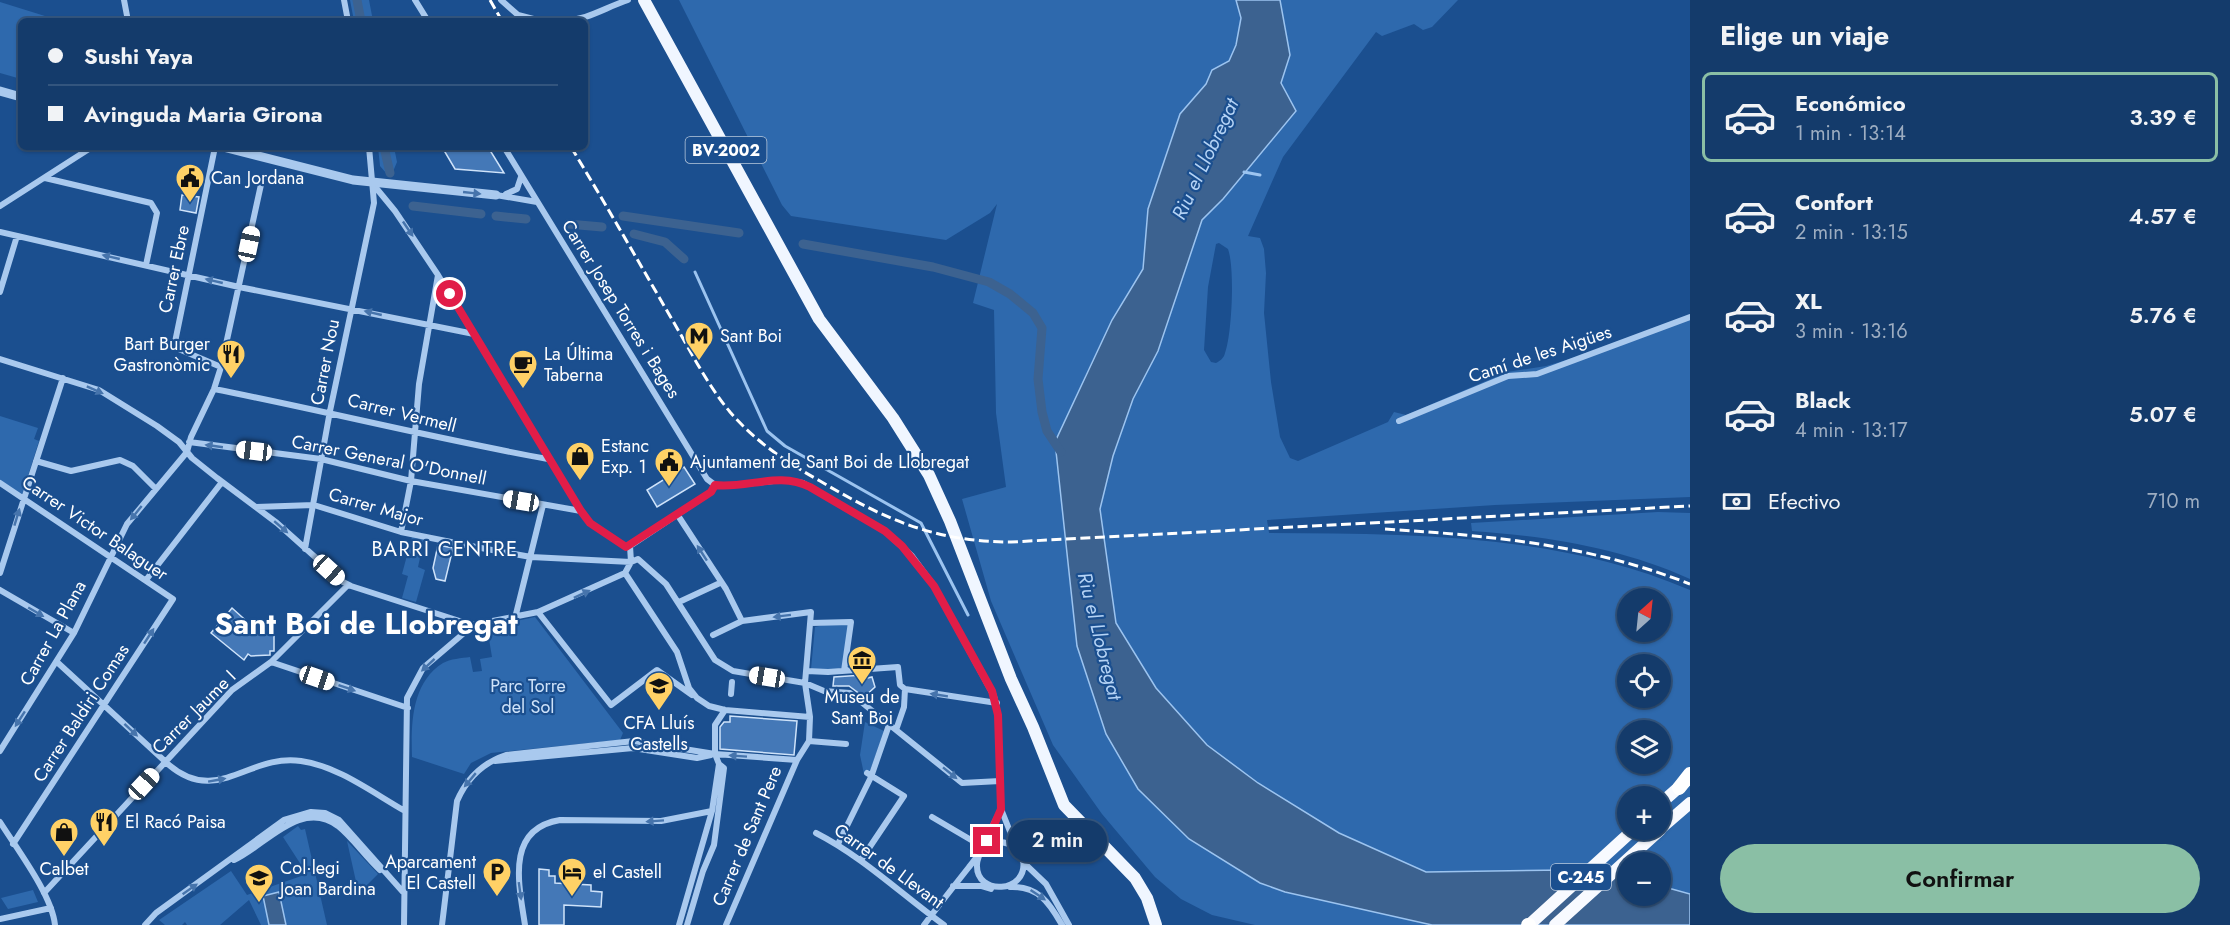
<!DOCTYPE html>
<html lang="es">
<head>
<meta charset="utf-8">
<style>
	body { margin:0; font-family:Jost,sans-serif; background:#1d4271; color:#f1f3f6; height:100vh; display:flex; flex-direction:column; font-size:22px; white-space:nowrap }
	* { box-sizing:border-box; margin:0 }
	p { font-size:20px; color:#9dadc1 }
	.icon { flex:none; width:33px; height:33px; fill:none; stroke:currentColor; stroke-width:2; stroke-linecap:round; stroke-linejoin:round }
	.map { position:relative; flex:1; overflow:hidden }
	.drawer { display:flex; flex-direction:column; background:#143b6b; width:540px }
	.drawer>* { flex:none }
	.guide { position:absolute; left:18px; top:18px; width:570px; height:132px; border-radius:9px; box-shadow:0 2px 4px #0004,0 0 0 2px #33557e; display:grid; align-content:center; height:132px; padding:0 30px; background:#143b6b }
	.needle { width:39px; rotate:27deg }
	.tools { position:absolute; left:1617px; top:588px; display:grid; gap:12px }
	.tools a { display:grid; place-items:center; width:54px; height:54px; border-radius:50%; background:#143b6b; box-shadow:0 2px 4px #0004,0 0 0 2px #33557e; font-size:30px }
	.end { position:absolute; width:27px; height:27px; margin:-14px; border:8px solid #e11d48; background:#fff; box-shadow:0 0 0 3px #fff }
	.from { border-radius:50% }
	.bubble { position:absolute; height:42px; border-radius:21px; background:#143b6b; box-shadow:0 2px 4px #0004,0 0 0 2px #33557e; font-size:20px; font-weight:600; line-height:42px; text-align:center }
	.car { position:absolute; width:18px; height:36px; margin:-18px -9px; border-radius:8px; box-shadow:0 0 4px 2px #0007; background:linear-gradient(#fff 24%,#345 0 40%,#fff 0 76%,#345 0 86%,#fff 0) }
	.guide b { display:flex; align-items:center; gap:21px; height:57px; font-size:22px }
	.guide b+b { border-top:2px solid #33557e }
	.guide i { width:15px; height:15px; background:#f1f3f6 }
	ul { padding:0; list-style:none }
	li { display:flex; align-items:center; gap:18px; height:90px; margin:0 12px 9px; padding:0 18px; border:3px solid transparent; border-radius:9px }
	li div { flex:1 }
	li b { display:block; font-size:22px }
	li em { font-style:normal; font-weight:600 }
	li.selected { border-color:#8abfa5 }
	li>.icon { width:54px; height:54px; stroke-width:1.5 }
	h2 { padding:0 30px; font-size:27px; line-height:72px }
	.pay { display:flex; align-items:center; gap:15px; height:66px; padding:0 30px; font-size:22px }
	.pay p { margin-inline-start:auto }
	.action { display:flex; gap:12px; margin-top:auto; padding:12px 30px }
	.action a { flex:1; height:69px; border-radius:36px; background:#8abfa5; color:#111; font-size:24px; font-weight:600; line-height:69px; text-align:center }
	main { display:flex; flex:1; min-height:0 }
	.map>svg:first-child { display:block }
	.green { fill:#2e69ad; fill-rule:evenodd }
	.water { fill:#3c6290; stroke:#9cc4f0; stroke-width:1.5 }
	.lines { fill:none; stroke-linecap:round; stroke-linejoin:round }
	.stream { stroke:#9cc4f0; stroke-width:3 }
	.canal { stroke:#3c6290; stroke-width:9 }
	.building { fill:#4478b7; stroke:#cfe3fa; stroke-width:1.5 }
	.minor { stroke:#a9c9ee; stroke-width:6 }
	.tertiary { stroke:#a9c9ee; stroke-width:9 }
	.primary { stroke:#f0f6ff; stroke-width:12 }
	.trunk { stroke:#f8faff; stroke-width:12 }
	.motorway { stroke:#fff; stroke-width:14 }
	.rail { stroke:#fff; stroke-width:3; stroke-dasharray:10 4.5; stroke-linecap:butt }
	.oneway { fill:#4674ac }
	.route { stroke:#e11d48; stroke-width:8 }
	.labels { text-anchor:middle; stroke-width:4.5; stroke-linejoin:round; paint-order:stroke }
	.shield { fill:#1b4f8f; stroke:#bbcadd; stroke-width:1.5 }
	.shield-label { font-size:16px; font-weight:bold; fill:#fff }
	.poi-label { font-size:18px; fill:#fff; stroke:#1b4f8f; text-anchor:start }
	.street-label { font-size:18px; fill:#fff; stroke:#1b4f8f }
	.park-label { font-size:18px; fill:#cfe3fa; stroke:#1b4f8f }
	.water-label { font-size:20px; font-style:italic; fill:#b5d3f5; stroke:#1b4f8f }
	.neighbourhood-label { font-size:20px; letter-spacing:1.5px; fill:#fff; stroke:#1b4f8f }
	.town-label { font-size:30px; font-weight:bold; fill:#fff; stroke:#1b4f8f }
</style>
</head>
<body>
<main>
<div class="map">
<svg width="1690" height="925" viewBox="0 0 1690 925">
	<rect width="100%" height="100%" fill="#1b4f8f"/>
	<path class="green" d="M350,0H369L373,21H354Z
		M679,0H1236L1241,18L1236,45L1229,61L1212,70L1206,84L1180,114L1148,209L1143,269L1112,320L1085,376L1077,646L1106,734L1138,789L1189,839L1260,883L1285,892L1432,925H1255L1212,915L1181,899L1155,877L1102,814L1053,745L991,601L962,499L1006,487L996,413L994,310L973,303L997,204L990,213L946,240L791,216L782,205Z
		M1280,0H1458L1432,27L1423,30L1414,24L1382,36L1376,32L1283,157L1248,236L1260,238L1264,249L1266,273L1264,313L1271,382L1280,437L1290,458L1298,461L1388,422L1394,412L1406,415L1507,372L1546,366L1590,353L1690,316V497L1495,505L1267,520L1269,533C1410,534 1558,533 1690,590V894L1661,886L1660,862H1628L1627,880L1566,870L1426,872L1339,833L1258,783L1207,745L1156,688L1116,623L1100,509L1113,456L1133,399L1158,350L1202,220L1223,199L1296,111L1281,83L1290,55ZM1219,243L1228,249C1235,268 1232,334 1225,353C1224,358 1220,361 1216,363L1211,362L1204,350L1208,287L1216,244ZM1628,598H1660V632H1628ZM1628,664H1660V698H1628ZM1628,730H1660V764H1628ZM1628,796H1660V830H1628Z
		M0,2L61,21H21V79L0,73Z
		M378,147H394L397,162L392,174L386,173L380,166Z
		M0,416L38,428L34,439L39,441L22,495L0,480Z
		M1658,512L1690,513V579C1622,548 1546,536 1472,531L1471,523Z
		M412,537L424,539L418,567L425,570L416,602L402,598L408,576L402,574Z
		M535,617L623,733L620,740L491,753L471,763L464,774L412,757C411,725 411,683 443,663C450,659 462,658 470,657L473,672L482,671L480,659L492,657L487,627Z
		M824,625H849L842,669H811L815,627Z
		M865,722L884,731L870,771L864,774L860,755Z
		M298,826L301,830L305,829L327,925H261L249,900L220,925H187L185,922L182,925H165L159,920L231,871L247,895L307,874L283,837Z
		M347,841L378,874L366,886H357Z
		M33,890L38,902L8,909L1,898Z"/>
	<path class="water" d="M1236,0H1280L1290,55L1281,83L1296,111L1223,199L1202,220L1158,351L1133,399L1113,456L1100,509L1116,623L1156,688L1207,745L1258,783L1339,833L1426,872L1566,870L1627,880L1628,896H1660L1661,886L1690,894V925H1432L1285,892L1260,883L1189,839L1138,789L1106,734L1077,646L1055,442L1112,320L1143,269L1148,209L1180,114L1206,84L1212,70L1229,61L1236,45L1241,18Z
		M279,892L286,925H269L263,896Z"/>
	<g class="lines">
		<path class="stream" d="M1244,172L1260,175
			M695,272L767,431L785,446L921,523L968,615"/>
		<path class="canal" d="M357,0L361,21
			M384,147L390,173
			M413,206L481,214
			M496,216L526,219
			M623,216L739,233
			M568,224L602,227
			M634,234L665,242L684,259
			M803,244L933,267L989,282L1010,294L1033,313L1042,328L1038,379L1042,412L1047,431L1061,452"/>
	</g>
	<path class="building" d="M442,147H488L504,173L455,169Z
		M182,195L199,197L196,213L180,210Z
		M684,467L695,484L657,507L647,490Z
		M438,545L453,548L445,581L436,579L433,568Z
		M232,608L252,626H274V651H270V655L251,656L248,654L244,660L211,633Z
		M863,675V679L872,677L875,687L864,697L849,686H833L834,677Z
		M730,716L797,721L794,755L720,749V727L724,722H730Z
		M539,869L549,870V876H555V883L591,885V891L602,892L601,907L564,905V925H539Z"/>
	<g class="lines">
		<path class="minor" d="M124,0L128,21
			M344,0L348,21
			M415,0L428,21
			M501,0L518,15L541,21
			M562,21C588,20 604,8 628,0
			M215,147L174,347L221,367
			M504,147L707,479L715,485L725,486L783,480L803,483L885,531L912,556L934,586L994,696L998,715L1001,809L1017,849
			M45,178L151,203L157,213L146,265
			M372,183L395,211L438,275L581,511L590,523L626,547L630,546L711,492L715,485
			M506,194L517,189L521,177
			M496,195L537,202
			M0,206L92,147
			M0,232L239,287L474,334
			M0,292L17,236
			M0,359L99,390L157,426L179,442L192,458L217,478L277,523L343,582L351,586L472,625L538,612L625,573
			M214,389C326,411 436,439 548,459
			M1399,421L1508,376L1537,374L1690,317
			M189,442L321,459L411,481L581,511
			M36,461L71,471L120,460L133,466L156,489
			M0,483L173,599L13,844
			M256,507L314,505L401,532L481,548L531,557L631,562L638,559L666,584L715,660L733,671L805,683L824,691L850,693L962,783L1000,781
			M677,514L726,589L742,621
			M401,532L411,481L419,384L438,275
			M305,549L330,411L374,203L369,147
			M0,573L63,378
			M625,573L677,652L689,688L697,698L709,706L725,710L810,717
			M625,573L631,562L630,546
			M146,580L222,482
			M0,590L74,633
			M679,602L720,583
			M538,612L611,705L657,670L692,695
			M515,618L543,505
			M811,623L851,622L844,671
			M713,635L742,621L811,612L805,683L810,717L809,741L797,760L726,925
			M57,662L169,765C217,806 250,753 301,761C338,766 373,793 405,811
			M271,662L408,708
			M807,671L828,672L898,667L900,685L905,689L997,703
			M731,694L732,682
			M896,730L904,707L905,689
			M809,741L846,744
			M0,751L74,633L127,524L187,452L191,437L214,389L221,367L262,180
			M495,761L633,748L697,758L711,755
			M932,817L983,847
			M0,822C17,849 52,895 55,925
			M816,833C863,857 901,894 944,925
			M838,844L871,777L889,725
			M234,860C265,846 301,798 338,826C353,838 365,856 380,870
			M861,860L904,796L867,773
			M1023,862L1046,884L1069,925
			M953,886H981L991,889
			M1010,887C1038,886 1049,902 1062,925
			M44,893L232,690L271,662L348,585
			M0,919L51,908
			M145,925L156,913L284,820L311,812L325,813L339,820L403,892
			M404,925L407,698L423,668L464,633V623
			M442,925L457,801C467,778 482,763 506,755L634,741L715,754L797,760
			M525,925C519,885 505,829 560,820L661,821L712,811
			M679,925L712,811L719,764L715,754V725L725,710
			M687,925L703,871L714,845L724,768L719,764
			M924,925C939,905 954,886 969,867C975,860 980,851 987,846C993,842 1001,841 1009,844C1016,847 1021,853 1023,860C1029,893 975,897 977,864C978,852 995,822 1001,809"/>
		<path class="tertiary" d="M0,91L21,97
			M223,147L353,180L496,195"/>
		<path class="primary" d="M644,0L819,319L893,418L929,475L950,521L1011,679L1033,727L1064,805L1135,878L1147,898L1156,925"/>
		<path class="trunk" d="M1660,804L1686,781
			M1660,829L1690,803
			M1529,925L1633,830
			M1555,925L1660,830"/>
		<path class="motorway" d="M1679,788L1690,774
			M1528,925H1529"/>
		<path class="rail" d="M490,0L502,21
			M571,147C605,203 637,259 670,316C689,348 706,383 730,412C756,442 786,462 820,481C884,519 935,542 1011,542L1690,506
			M1385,529C1493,536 1587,544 1690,584"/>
	</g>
	<defs><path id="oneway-solid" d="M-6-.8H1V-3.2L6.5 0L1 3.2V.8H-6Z" transform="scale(1.5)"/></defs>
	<g class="oneway">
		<use href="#oneway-solid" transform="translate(472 193) rotate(6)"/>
		<use href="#oneway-solid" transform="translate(408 229) rotate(56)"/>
		<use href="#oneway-solid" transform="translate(111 257) rotate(-167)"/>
		<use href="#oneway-solid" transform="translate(214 281) rotate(-167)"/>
		<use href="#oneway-solid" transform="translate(373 313) rotate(-167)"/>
		<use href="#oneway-solid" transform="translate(95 390) rotate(24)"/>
		<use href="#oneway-solid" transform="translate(214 446) rotate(-172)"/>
		<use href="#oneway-solid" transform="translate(136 513) rotate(129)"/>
		<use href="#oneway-solid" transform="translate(17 517) rotate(-73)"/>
		<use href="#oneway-solid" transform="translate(281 527) rotate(41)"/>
		<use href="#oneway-solid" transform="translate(702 553) rotate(-123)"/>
		<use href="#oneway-solid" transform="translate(582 594) rotate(-25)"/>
		<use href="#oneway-solid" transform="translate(36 612) rotate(30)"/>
		<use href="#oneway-solid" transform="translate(782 616) rotate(173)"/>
		<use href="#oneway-solid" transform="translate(149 636) rotate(-57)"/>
		<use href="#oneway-solid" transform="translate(428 665) rotate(137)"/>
		<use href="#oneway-solid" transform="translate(347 688) rotate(19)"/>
		<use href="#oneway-solid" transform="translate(939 695) rotate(-171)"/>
		<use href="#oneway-solid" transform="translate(20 719) rotate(123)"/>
		<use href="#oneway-solid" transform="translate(131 730) rotate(43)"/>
		<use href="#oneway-solid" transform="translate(738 756) rotate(-176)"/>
		<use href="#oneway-solid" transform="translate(950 773) rotate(39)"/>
		<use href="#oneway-solid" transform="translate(217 780) rotate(-10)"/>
		<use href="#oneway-solid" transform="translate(470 780) rotate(130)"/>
		<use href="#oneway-solid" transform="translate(655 821) rotate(176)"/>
		<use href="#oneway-solid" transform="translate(190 889) rotate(-35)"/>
		<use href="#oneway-solid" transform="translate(520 891) rotate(82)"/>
		<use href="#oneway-solid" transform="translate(1038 895) rotate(34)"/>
	</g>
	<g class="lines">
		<path class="route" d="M450,294L581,511L590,523L626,547L711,492L715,485C747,489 779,471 810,487L885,531L902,546L934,586L992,691L998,715L1001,809L987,841"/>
	</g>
	<defs>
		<g id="civic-pin" transform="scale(1.5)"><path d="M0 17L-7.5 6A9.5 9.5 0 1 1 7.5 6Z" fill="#ffd166" stroke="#1b4f8f"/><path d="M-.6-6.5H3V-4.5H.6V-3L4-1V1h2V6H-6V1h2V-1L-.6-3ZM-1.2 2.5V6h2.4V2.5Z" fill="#111"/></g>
		<g id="metro-pin" transform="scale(1.5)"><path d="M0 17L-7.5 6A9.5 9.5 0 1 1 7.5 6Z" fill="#ffd166" stroke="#1b4f8f"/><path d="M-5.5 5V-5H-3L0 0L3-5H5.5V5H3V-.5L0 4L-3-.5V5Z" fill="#111"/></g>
		<g id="restaurant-pin" transform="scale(1.5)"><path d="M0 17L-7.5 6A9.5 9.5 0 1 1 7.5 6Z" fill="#ffd166" stroke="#1b4f8f"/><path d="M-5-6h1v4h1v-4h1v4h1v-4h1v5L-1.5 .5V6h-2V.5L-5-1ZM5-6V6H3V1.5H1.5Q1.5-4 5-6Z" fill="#111"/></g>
		<g id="cafe-pin" transform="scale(1.5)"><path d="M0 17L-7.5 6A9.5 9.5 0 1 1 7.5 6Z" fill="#ffd166" stroke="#1b4f8f"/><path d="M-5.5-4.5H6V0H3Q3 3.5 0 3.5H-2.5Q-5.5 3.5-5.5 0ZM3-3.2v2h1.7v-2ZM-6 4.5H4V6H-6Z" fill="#111"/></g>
		<g id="shop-pin" transform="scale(1.5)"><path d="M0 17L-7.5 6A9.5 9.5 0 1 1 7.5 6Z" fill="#ffd166" stroke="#1b4f8f"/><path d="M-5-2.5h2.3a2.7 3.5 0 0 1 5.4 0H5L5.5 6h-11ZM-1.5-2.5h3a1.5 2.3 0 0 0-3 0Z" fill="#111"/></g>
		<g id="museum-pin" transform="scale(1.5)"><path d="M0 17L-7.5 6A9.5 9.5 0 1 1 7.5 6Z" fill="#ffd166" stroke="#1b4f8f"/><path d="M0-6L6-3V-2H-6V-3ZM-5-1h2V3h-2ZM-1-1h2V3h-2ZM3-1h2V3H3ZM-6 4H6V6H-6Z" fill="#111"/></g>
		<g id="school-pin" transform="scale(1.5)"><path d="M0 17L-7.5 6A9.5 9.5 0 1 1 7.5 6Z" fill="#ffd166" stroke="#1b4f8f"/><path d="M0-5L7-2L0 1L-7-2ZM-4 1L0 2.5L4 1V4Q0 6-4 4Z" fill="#111"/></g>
		<g id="parking-pin" transform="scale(1.5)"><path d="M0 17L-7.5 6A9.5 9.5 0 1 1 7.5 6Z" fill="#ffd166" stroke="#1b4f8f"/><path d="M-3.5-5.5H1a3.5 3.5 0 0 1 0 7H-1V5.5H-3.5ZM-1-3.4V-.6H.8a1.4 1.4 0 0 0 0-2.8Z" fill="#111"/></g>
		<g id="hotel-pin" transform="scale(1.5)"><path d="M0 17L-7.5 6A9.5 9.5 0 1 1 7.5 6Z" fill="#ffd166" stroke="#1b4f8f"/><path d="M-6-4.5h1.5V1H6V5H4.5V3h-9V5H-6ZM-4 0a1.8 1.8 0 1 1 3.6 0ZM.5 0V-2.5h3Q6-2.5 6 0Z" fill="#111"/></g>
	</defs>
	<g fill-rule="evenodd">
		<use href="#civic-pin" x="190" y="178"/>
		<use href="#metro-pin" x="699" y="336"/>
		<use href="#restaurant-pin" x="231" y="354"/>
		<use href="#cafe-pin" x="523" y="364"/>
		<use href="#shop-pin" x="580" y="456"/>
		<use href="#civic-pin" x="669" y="462"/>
		<use href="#museum-pin" x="862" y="660"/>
		<use href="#school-pin" x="659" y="686"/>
		<use href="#restaurant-pin" x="104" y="822"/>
		<use href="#shop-pin" x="64" y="832"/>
		<use href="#parking-pin" x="497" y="872"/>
		<use href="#hotel-pin" x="572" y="872"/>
		<use href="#school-pin" x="259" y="878"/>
	</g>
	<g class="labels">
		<g class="shield">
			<rect x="685.5" y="137" width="81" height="26" rx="4.5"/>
			<rect x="1551" y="864" width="60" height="26" rx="4.5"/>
		</g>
		<g class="shield-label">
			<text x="726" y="156">BV-2002</text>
			<text x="1581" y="883">C-245</text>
		</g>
		<g class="poi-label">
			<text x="211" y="184">Can Jordana</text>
			<text x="720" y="342">Sant Boi</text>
			<text x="210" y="350" text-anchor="end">Bart Burger<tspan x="210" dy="21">Gastronòmic</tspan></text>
			<text x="544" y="360">La Última<tspan x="544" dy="21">Taberna</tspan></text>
			<text x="601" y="452">Estanc<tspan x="601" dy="21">Exp. 1</tspan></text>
			<text x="690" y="468">Ajuntament de Sant Boi de Llobregat</text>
			<text x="862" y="703" text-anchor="middle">Museu de<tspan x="862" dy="21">Sant Boi</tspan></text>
			<text x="659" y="729" text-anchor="middle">CFA Lluís<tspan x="659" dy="21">Castells</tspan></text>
			<text x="125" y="828">El Racó Paisa</text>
			<text x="476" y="868" text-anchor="end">Aparcament<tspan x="476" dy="21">El Castell</tspan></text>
			<text x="280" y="874">Col·legi<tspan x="280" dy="21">Joan Bardina</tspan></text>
			<text x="64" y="875" text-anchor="middle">Calbet</text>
			<text x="593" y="878">el Castell</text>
		</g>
		<g class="street-label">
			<text transform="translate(174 269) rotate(-78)" y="6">Carrer Ebre</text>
			<text transform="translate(621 309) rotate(58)" y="6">Carrer Josep Torres i Bages</text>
			<text transform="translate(1540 354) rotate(-18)" y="6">Camí de les Aigües</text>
			<text transform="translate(325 362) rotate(-79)" y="6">Carrer Nou</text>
			<text transform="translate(402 413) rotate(14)" y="6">Carrer Vermell</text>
			<text transform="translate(389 460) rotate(11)" y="6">Carrer General O'Donnell</text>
			<text transform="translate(376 507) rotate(16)" y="6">Carrer Major</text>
			<text transform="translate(95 528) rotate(34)" y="6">Carrer Victor Balaguer</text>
			<text transform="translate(53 633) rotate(-61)" y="6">Carrer La Plana</text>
			<text transform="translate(194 712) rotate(-45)" y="6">Carrer Jaume I</text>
			<text transform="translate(81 713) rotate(-57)" y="6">Carrer Baldiri Comas</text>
			<text transform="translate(747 836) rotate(-67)" y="6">Carrer de Sant Pere</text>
			<text transform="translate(889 866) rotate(36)" y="6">Carrer de Llevant</text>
		</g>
		<g class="park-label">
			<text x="528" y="692">Parc Torre<tspan x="528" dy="21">del Sol</tspan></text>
		</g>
		<g class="water-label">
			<text transform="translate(1205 159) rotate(-65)" y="7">Riu el Llobregat</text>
			<text transform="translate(1100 636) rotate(76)" y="7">Riu el Llobregat</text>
		</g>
		<g class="neighbourhood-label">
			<text x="445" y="556">BARRI CENTRE</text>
		</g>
		<g class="town-label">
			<text x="366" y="634">Sant Boi de Llobregat</text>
		</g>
	</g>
</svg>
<div class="tools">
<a><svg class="needle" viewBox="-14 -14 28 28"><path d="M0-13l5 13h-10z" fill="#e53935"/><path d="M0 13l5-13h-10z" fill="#9dadc1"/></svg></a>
<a><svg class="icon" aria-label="locate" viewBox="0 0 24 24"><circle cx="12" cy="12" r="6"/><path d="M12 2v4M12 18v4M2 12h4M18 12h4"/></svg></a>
<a><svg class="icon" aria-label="layers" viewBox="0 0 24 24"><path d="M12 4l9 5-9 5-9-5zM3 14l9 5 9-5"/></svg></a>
<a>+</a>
<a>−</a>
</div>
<i class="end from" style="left:450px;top:294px"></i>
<i class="end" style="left:987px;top:841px"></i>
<div class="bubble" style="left:1008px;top:820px;width:99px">2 min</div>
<i class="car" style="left:249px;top:244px;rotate:12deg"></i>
<i class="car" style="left:254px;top:451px;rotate:277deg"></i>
<i class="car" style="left:521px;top:501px;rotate:280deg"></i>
<i class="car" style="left:329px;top:570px;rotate:132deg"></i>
<i class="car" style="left:767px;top:677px;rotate:279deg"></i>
<i class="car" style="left:317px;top:678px;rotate:109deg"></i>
<i class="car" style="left:144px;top:784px;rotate:43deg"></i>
<div class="guide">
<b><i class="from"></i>Sushi Yaya</b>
<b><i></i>Avinguda Maria Girona</b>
</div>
</div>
<section class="drawer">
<h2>Elige un viaje</h2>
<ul>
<li class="selected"><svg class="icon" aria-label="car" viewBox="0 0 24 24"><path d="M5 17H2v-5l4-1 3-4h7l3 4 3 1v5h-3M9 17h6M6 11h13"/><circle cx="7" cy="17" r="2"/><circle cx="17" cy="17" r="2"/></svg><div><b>Económico</b><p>1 min · 13:14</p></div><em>3.39 €</em></li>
<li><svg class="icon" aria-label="car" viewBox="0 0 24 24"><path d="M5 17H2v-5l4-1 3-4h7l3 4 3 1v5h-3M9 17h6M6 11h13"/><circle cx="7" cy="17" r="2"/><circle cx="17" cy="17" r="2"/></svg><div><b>Confort</b><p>2 min · 13:15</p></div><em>4.57 €</em></li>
<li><svg class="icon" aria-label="car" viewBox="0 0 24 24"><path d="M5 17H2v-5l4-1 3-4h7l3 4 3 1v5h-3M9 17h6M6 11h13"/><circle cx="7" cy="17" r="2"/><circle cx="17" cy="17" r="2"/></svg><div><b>XL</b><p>3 min · 13:16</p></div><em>5.76 €</em></li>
<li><svg class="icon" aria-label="car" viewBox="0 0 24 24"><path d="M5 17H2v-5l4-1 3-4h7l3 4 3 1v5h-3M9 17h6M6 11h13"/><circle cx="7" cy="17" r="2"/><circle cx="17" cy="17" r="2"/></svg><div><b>Black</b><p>4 min · 13:17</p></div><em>5.07 €</em></li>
</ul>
<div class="pay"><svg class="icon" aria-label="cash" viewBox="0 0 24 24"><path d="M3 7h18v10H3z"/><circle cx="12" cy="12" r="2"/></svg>Efectivo<p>710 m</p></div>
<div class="action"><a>Confirmar</a></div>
</section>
</main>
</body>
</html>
